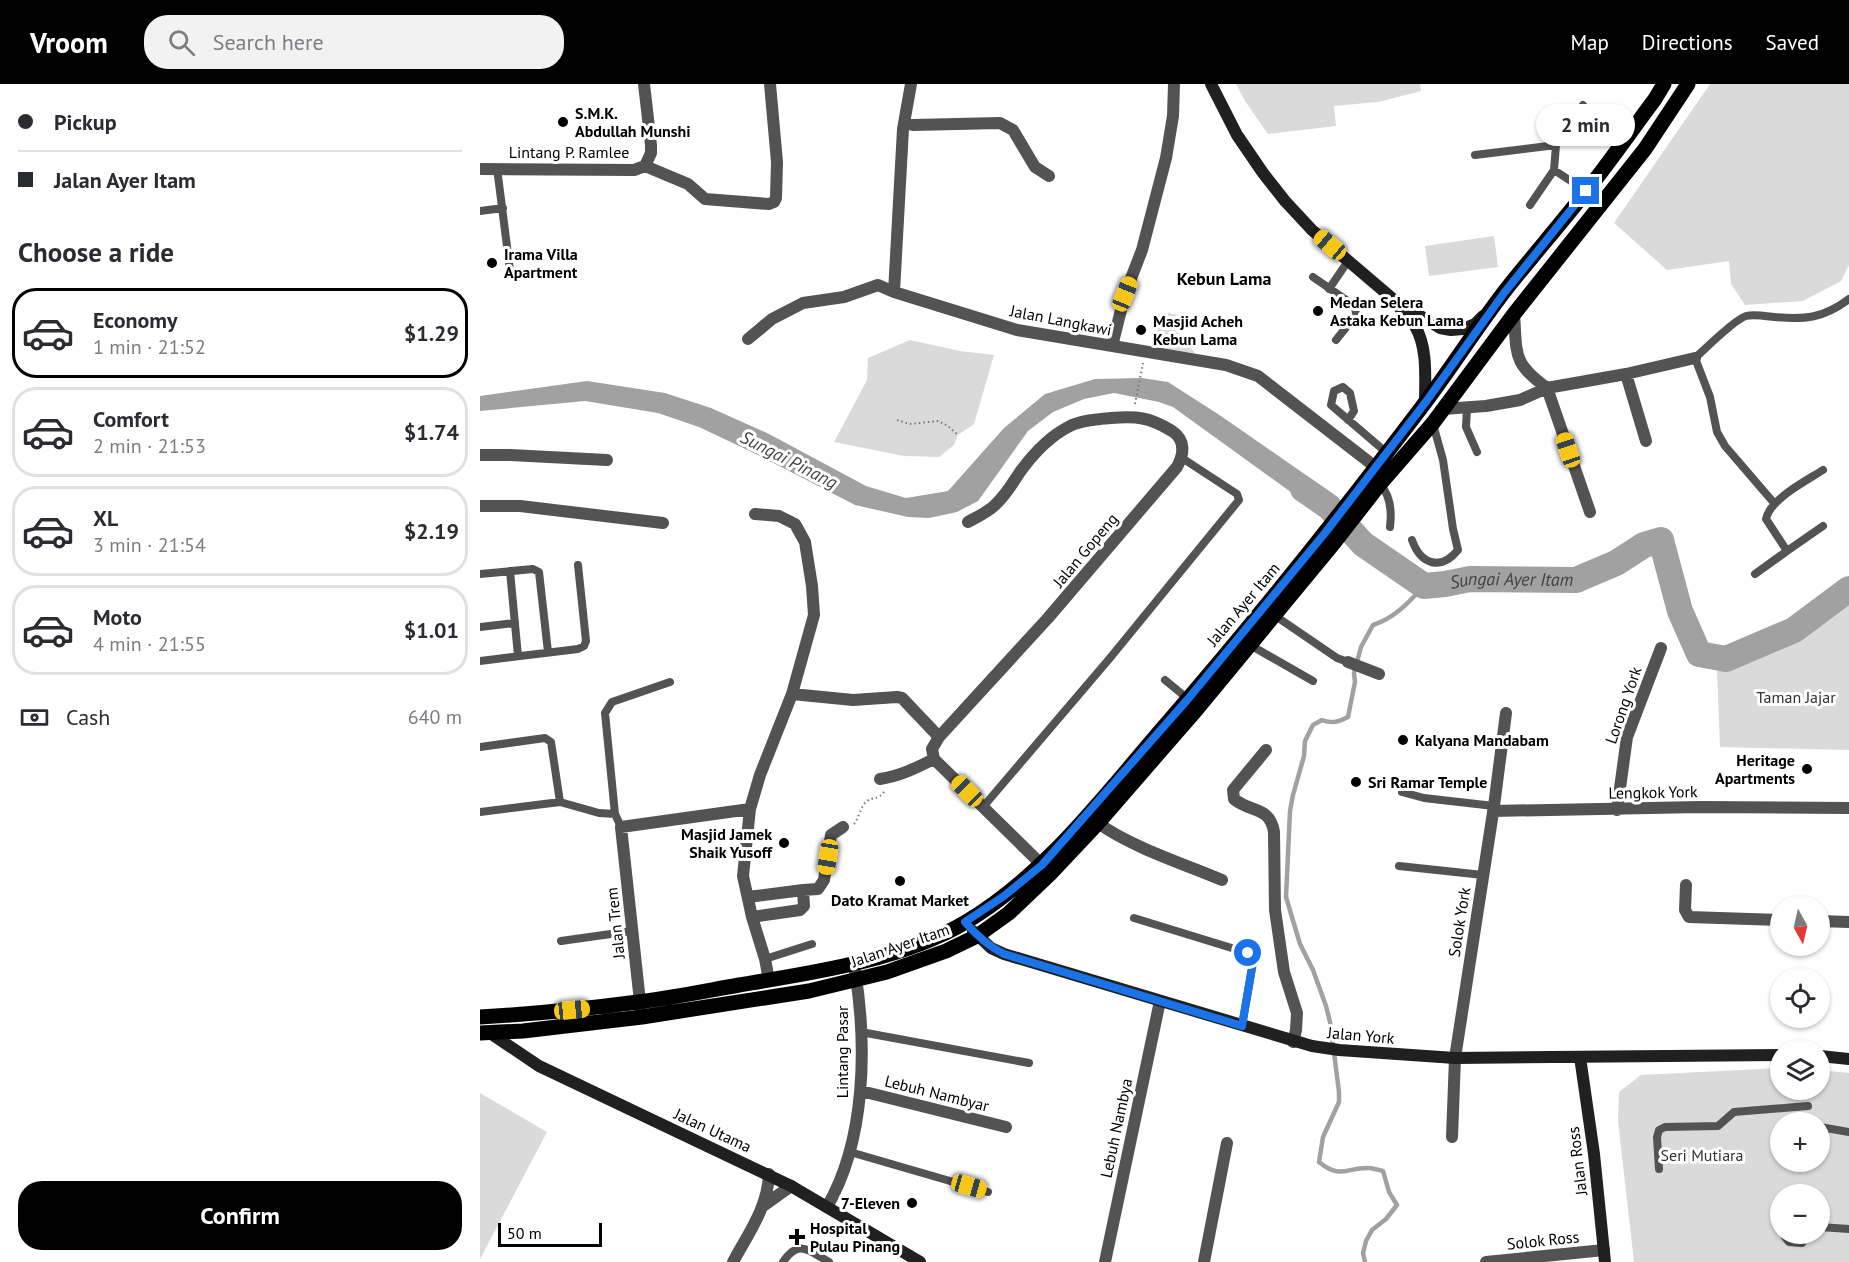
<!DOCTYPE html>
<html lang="en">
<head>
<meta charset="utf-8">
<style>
	body { margin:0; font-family:"PT Sans",sans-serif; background:#f2f2f3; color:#2b2b33; height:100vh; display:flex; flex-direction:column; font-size:22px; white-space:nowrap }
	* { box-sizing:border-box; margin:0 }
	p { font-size:20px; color:#7c7c81 }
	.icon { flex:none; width:33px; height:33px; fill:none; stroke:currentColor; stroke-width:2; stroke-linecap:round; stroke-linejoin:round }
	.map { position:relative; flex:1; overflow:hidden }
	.panel { display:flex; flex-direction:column; background:#fff; width:480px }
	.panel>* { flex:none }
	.hud { display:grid; align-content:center; height:132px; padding:0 18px; background:#fff }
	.needle { width:39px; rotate:172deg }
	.controls { position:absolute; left:1290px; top:812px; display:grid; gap:12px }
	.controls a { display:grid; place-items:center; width:60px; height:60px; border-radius:50%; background:#fff; box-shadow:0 2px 4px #0004; font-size:30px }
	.scale { position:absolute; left:18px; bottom:15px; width:104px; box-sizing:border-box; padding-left:6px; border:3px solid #000; border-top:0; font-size:16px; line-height:21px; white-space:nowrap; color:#000; -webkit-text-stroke:4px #fff; paint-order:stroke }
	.end { position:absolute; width:27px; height:27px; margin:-14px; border:8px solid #1a73e8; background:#fff; box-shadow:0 0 0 3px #fff }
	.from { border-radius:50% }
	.bubble { position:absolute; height:42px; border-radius:21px; background:#fff; box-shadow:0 2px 4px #0004; font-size:20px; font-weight:800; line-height:42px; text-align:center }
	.car { position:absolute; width:18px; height:36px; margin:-18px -9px; border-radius:8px; box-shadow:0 0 4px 2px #0007; background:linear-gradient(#f5c518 24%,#345 0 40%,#f5c518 0 76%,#345 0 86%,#f5c518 0) }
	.hud b { display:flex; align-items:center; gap:21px; height:57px; font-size:22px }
	.hud b+b { border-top:2px solid #e1e1e2 }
	.hud i { width:15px; height:15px; background:#2b2b33 }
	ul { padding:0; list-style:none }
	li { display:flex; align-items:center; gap:18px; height:90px; margin:0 12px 9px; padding:0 6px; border:3px solid #e1e1e2; border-radius:24px }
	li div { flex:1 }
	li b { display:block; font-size:22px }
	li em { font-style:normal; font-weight:800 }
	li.selected { border-color:#000 }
	li>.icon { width:54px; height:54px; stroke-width:1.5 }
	h2 { padding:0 18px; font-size:27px; line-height:72px }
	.pay { display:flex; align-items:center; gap:15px; height:66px; padding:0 18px; font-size:22px }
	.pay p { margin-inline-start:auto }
	.action { display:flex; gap:12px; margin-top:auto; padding:12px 18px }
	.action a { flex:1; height:69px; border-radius:24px; background:#000; color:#fff; font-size:24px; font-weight:800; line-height:69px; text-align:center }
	header { display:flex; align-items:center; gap:36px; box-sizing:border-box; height:84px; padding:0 30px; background:#000; color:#fff }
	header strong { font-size:28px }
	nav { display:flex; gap:33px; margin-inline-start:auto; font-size:21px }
	.search { width:420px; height:54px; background:#f2f2f3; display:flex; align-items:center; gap:15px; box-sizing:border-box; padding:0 21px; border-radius:24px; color:#7c7c81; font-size:22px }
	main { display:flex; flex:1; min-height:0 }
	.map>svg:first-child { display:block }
	.green { fill:#dadada; fill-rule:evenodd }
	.water { fill:#a1a1a1 }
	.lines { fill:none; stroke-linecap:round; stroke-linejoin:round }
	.stream { stroke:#a1a1a1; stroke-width:4.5 }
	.river { stroke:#a1a1a1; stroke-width:26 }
	.path { stroke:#757575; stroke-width:2; stroke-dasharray:1.5 3; stroke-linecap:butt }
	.lane { stroke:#535353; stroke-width:8 }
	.street { stroke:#535353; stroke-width:12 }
	.secondary { stroke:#202020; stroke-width:12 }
	.primary { stroke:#000; stroke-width:15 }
	.route { stroke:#1a73e8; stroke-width:8 }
	.poi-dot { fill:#000; stroke:#fff; stroke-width:2 }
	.labels { text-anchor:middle; stroke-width:6; stroke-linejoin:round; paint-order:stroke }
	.poi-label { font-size:16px; font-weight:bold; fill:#000; stroke:#fff; text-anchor:start }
	.street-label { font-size:16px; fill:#000; stroke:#fff }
	.park-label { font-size:16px; fill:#313131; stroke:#fff }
	.neighbourhood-label { font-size:18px; font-weight:bold; fill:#000; stroke:#fff }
	.water-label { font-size:18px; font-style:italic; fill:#424242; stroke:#fff }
</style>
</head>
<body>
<header>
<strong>Vroom</strong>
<div class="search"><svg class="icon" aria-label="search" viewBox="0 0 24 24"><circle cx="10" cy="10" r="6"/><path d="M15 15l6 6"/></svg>Search here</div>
<nav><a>Map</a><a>Directions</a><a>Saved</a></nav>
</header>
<main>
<section class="panel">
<div class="hud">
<b><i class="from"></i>Pickup</b>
<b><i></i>Jalan Ayer Itam</b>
</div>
<h2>Choose a ride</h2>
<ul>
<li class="selected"><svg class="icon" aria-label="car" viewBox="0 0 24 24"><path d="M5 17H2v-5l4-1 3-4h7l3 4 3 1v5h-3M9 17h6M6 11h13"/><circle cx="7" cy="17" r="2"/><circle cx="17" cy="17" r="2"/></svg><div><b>Economy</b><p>1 min · 21:52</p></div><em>$1.29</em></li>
<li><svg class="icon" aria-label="car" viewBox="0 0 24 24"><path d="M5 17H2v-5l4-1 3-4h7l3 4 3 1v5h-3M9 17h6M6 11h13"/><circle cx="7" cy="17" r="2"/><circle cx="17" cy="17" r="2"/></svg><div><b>Comfort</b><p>2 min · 21:53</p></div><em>$1.74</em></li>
<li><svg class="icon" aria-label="car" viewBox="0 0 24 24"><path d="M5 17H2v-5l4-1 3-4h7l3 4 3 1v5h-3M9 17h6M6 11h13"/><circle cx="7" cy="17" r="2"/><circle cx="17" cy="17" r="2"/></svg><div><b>XL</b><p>3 min · 21:54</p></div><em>$2.19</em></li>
<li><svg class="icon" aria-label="car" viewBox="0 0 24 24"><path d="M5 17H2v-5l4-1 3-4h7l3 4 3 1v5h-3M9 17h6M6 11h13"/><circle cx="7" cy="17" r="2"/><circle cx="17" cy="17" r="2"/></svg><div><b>Moto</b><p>4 min · 21:55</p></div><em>$1.01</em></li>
</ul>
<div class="pay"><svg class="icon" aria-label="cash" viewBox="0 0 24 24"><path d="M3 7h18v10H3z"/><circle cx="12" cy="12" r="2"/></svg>Cash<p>640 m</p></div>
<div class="action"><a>Confirm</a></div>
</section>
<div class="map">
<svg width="1369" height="1178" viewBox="0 0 1369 1178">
	<rect width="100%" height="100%" fill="#fff"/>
	<path class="green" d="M756,0H940L941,7L898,18L854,22L856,42L788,50L765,17Z
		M1230,0H1369V181L1361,197L1323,217L1265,221L1251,200L1249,177L1187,186L1134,139Z
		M1014,152L1018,183L949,192L945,162Z
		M688,229L698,231L695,246L715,269L673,265L679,235L677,234L678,230L688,231Z
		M430,256L480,267L514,271L494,340L478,351L474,361L459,373L424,372L354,358L387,296L388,274Z
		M1369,517V666L1240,663L1237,587L1312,560Z
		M1300,984V1005H1340V986L1369,989V1178H1154L1138,1037L1139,1008L1161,991ZM1300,1038H1340V1077H1300ZM1300,1110H1340V1149H1300Z
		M0,1009L67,1048L0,1175Z"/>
	<path class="water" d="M662,294L688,298L741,332L859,414L844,432L693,323L679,318L634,309L604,315L573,328L548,347L498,417L477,428L449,434L428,433L375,421L276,370L219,343L178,329L105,317L0,327V312L107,297L185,309L231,324L289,350L386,402L426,414L468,407L524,344L565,310L615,295Z"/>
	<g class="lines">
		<path class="stream" d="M885,1178L883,1169L886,1157L892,1146L906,1135L917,1121L909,1108L903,1087C898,1086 893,1084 889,1084C866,1083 861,1096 839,1078L843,1053L859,1018V1008L850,938L846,922L833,886L820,860L806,813L810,727L813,711L824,672L825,657L833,641L842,636C852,640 858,638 868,633L875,598L874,589L881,563L893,541C915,534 929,518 944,502"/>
		<path class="river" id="s1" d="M823,405L849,423L883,460L944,502L965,500L990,495L1096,496L1136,479L1164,461L1181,456L1200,527L1219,570L1246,575L1314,546L1369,505"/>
		<path class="path" d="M655,320L663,279
			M417,336L430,340L458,337L468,342L478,351
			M374,740C379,734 381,721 387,717C394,712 397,717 405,707"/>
		<path class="lane" d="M995,71L1076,61
			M17,84L30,186
			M1074,86L1106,107
			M1050,121L1074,86L1076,61L1103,21
			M0,127L23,124
			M833,193L875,222L876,231L856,256
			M849,205L868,177
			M987,324L986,343L997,368
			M868,336L874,327L870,309L863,303L854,307L851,321L907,369
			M900,400C911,412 912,427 910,443
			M1294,419L1245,362L1237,348L1230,313L1215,274C1225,265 1255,235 1266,232C1274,230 1285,232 1294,233C1325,236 1344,234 1369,215
			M932,456C941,481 961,487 978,466L973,445L963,376L953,340
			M1307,467L1343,442
			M30,487L38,572
			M0,490L53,485L59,488L68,568
			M1275,490L1307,467L1286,435C1290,415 1326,397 1343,386
			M794,531L857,574L868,578
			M0,543L35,539
			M770,561L833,597
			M0,577L98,565L104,562L106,557L98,481
			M685,596L708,615
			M0,663L65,654L71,658L80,718L119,729L135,730
			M922,708L944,714L1014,722
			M503,723L630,574L759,416L757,410L702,374
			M0,728L80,718
			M141,743L135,730L125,629L132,618L190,598
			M919,782L1003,791
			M654,834L768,869L773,878L762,942
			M81,857L152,847
			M285,875L332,860
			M381,948L549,979
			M1340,1043L1369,1048
			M370,1068L508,1108
			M1179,1085L1177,1053L1179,1046L1185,1043L1238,1042L1254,1028L1328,1022
			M1311,1110V1106
			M1340,1143L1369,1145
			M1306,1149L1305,1153L1309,1158L1322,1159
			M303,1178C319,1154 329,1167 349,1178"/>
		<path class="street" d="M424,39L433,41L520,39L533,46L555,83L569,92
			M165,82L208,100L225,115L289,120L294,118L296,114L297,78L290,0
			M0,85L154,86L165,82L171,69V61L164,0
			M414,208L423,45L431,0
			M1034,230C1037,270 1032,279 1067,304L1110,428
			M268,255L292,235L323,219L364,213L398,201L414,208L537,246L746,281L778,292L902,388
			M632,262L645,210L662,166L686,74L693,32L694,0
			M1146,290L1166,357
			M963,325L1006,322L1040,316L1067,304L1146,290L1215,274
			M0,371H30L127,376
			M0,422H40L183,439
			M488,438C497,433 508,428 515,421C526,411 532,400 540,388C553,370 570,352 590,342C601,336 619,335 631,334C657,332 669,333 692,347C706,356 704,370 697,383L568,534L459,653L452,665L454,675L562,781
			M868,578L899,590
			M312,610L373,616L417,613L422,614L459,653
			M786,666L753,706L754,715C771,729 790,722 794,748L795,826L804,888L817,929L816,946L813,958
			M400,695C420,692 436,684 454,675
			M270,725L263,792L272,833L285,875L289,896
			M1137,726L1147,653L1181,564
			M1013,727L1220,723L1369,724
			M618,739C651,763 704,780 742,796
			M1206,801L1205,826L1209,833L1300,836
			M268,813L323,806
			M272,833L320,826L324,822L323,806L338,805L344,796L351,751L363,743
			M1340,837L1369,838
			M161,927L141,743L270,725L280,691L312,610L334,531L332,502L325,458L315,440L299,432L275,430
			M381,1007L526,1043
			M972,1053L975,974L1014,722L1026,629
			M283,1122L311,1102
			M347,1123C386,1056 387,961 375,887
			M253,1178C268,1150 288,1123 289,1090
			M625,1178L680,917
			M724,1178L747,1059
			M1006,1178L1124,1166"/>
		<path class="secondary" d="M731,0L757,51L783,89L805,117L832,146L913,215L960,244L971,246L983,245L995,240L1003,232
			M919,223C924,229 931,235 935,242C948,264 945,294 945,319
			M493,847L511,864L524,870L832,962L859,966L975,974L1300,971
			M10,949L59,982L311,1102L440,1178
			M1340,972L1369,975
			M1100,973L1114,1070L1125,1178"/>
		<path class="primary" d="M0,933C53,930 105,925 158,918C191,914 225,907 259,901C332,889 422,876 486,838C568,789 626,709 688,638C776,537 860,431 941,324C970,286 995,246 1024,208C1050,175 1078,143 1104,110C1129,79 1151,47 1175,15L1184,0
			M0,949L43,947L162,933L329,907L407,888L466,867L497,852L529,829L570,790L618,739L717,625L854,459L900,400L953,339L1034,230L1165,65L1208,0"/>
	</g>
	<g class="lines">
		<path class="route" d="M768,869L773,878L762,942L524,870C508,862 497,852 485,838L524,812L562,781L708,615L845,449L945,319L1024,209L1106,107"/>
	</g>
	<g class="poi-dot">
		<circle cx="83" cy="38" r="6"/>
		<circle cx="12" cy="179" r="6"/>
		<circle cx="838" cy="227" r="6"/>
		<circle cx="661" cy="246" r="6"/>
		<circle cx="923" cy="656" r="6"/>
		<circle cx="1327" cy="685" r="6"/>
		<circle cx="876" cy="698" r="6"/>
		<circle cx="304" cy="759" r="6"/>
		<circle cx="420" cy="797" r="6"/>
		<circle cx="432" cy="1119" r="6"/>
		<path d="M314 1144h6v6h6v6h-6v6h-6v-6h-6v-6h6z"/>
	</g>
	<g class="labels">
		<g class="poi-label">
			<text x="95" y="35">S.M.K.<tspan x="95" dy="18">Abdullah Munshi</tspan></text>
			<text x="24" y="176">Irama Villa<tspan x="24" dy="18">Apartment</tspan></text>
			<text x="850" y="224">Medan Selera<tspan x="850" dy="18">Astaka Kebun Lama</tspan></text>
			<text x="673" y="243">Masjid Acheh<tspan x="673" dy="18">Kebun Lama</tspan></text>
			<text x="935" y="662">Kalyana Mandabam</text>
			<text x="1315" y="682" text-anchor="end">Heritage<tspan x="1315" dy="18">Apartments</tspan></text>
			<text x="888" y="704">Sri Ramar Temple</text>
			<text x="292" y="756" text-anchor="end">Masjid Jamek<tspan x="292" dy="18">Shaik Yusoff</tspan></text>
			<text x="420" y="822" text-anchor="middle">Dato Kramat Market</text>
			<text x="420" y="1125" text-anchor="end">7-Eleven</text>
			<text x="330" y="1150">Hospital<tspan x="330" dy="18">Pulau Pinang</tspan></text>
		</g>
		<g class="street-label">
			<text x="89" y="74">Lintang P. Ramlee</text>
			<text transform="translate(581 236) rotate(11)" y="6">Jalan Langkawi</text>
			<text transform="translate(605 466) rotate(-50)" y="6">Jalan Gopeng</text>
			<text transform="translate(763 520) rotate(-50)" y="6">Jalan Ayer Itam</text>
			<text transform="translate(1143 621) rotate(-71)" y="6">Lorong York</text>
			<text transform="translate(1173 708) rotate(-1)" y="6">Lengkok York</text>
			<text transform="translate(979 838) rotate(-81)" y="6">Solok York</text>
			<text transform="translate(135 839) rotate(-96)" y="6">Jalan Trem</text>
			<text transform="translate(420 861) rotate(-19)" y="6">Jalan Ayer Itam</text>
			<text transform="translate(881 951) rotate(5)" y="6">Jalan York</text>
			<text transform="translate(362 968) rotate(-90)" y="6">Lintang Pasar</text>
			<text transform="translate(457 1009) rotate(14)" y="6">Lebuh Nambyar</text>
			<text transform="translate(636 1044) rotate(-78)" y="6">Lebuh Nambya</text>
			<text transform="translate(233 1046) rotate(25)" y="6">Jalan Utama</text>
			<text transform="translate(1097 1077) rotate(-97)" y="6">Jalan Ross</text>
			<text transform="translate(1063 1156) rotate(-6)" y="6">Solok Ross</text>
		</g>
		<g class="park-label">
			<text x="1316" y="619">Taman Jajar</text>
			<text x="1222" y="1077">Seri Mutiara</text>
		</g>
		<g class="neighbourhood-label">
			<text x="744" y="201">Kebun Lama</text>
		</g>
		<g class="water-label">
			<text transform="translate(309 376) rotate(27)" y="6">Sungai Pinang</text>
			<text dy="6" stroke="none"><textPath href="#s1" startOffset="244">Sungai Ayer Itam</textPath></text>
		</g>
	</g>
</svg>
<div class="controls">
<a><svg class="needle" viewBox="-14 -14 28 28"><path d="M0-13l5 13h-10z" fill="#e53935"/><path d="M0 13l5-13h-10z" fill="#7c7c81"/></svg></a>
<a><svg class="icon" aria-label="locate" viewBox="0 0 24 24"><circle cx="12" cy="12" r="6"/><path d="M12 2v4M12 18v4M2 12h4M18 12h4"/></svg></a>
<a><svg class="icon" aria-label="layers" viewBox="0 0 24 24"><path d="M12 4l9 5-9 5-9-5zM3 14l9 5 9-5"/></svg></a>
<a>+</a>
<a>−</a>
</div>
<div class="scale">50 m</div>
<i class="end from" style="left:768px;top:869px"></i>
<i class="end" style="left:1106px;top:107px"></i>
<div class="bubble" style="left:1056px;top:20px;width:99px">2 min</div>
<i class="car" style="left:850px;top:161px;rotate:310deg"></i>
<i class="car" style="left:645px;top:210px;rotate:22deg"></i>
<i class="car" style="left:1088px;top:366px;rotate:341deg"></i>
<i class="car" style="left:487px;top:707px;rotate:315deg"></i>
<i class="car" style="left:348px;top:773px;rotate:189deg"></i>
<i class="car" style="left:92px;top:926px;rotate:84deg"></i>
<i class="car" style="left:489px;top:1102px;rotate:106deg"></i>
</div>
</main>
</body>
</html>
